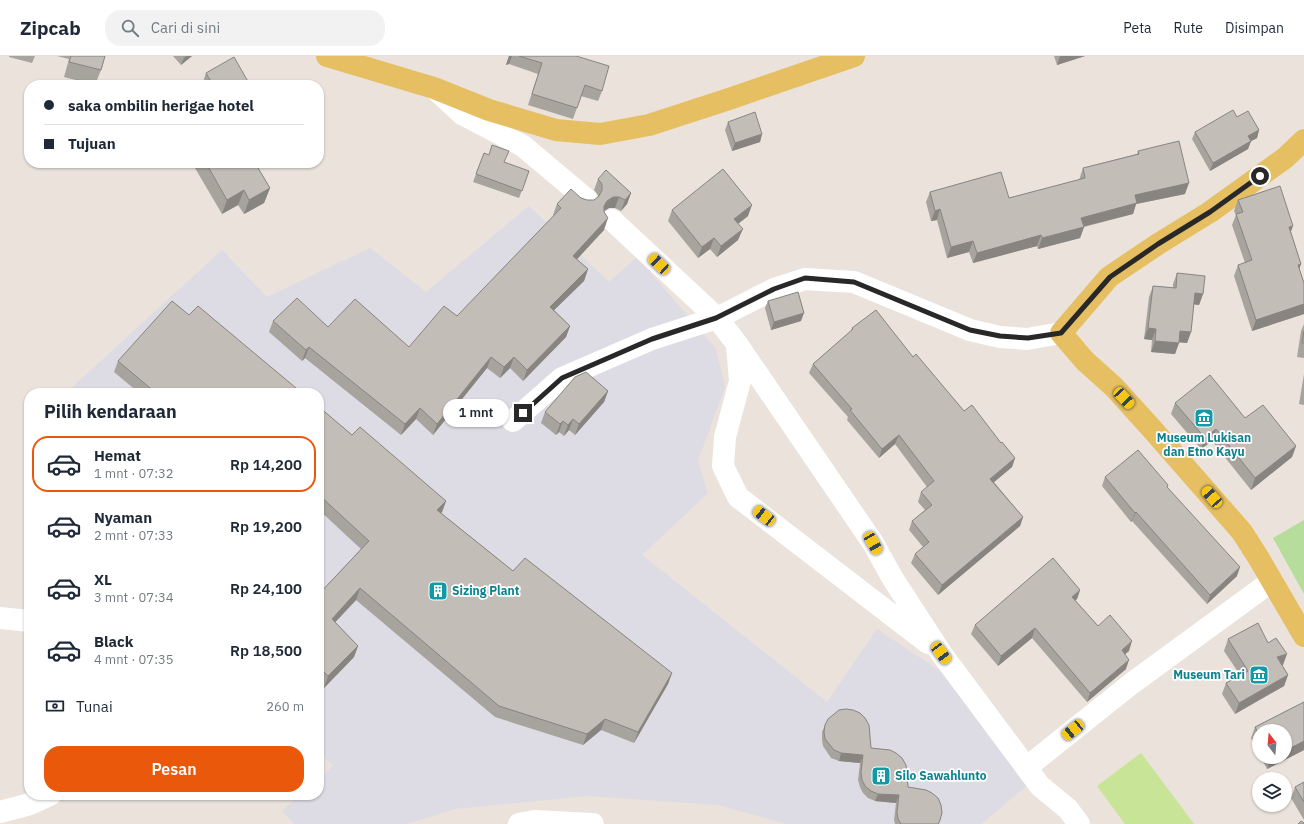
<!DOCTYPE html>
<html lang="id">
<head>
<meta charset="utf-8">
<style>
	body { margin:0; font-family:"IBM Plex Sans",sans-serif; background:#f2f2f3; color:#1f2937; height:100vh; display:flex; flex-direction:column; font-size:15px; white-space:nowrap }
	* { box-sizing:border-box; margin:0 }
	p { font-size:13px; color:#747a83 }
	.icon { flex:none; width:22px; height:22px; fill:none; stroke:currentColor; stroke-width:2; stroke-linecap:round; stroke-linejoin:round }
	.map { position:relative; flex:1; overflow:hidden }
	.sheet { position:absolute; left:24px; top:332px; width:300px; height:412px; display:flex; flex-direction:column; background:#fff; border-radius:16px; box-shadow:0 1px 3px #0004 }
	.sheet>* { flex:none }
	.hud { position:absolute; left:24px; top:24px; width:300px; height:88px; border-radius:16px; box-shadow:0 1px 3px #0004; display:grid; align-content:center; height:88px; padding:0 20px; background:#fff }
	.needle { width:26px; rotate:344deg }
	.controls { position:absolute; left:1252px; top:668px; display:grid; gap:8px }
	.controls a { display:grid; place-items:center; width:40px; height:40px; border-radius:50%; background:#fff; box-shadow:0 1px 3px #0004; font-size:20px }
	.end { position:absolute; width:18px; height:18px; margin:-9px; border:5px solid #282828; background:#fff; box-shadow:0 0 0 2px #fff }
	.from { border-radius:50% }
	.bubble { position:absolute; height:28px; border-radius:14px; background:#fff; box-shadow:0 1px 3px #0004; font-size:13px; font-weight:600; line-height:28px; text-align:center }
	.car { position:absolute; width:12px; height:24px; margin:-12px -6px; border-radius:5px; box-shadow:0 0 3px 1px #0007; background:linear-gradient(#f5c518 24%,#345 0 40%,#f5c518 0 76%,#345 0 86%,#f5c518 0) }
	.hud b { display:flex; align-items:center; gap:14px; height:38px; font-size:15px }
	.hud b+b { border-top:1px solid #e0e1e3 }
	.hud i { width:10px; height:10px; background:#1f2937 }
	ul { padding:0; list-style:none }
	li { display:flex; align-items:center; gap:12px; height:56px; margin:0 8px 6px; padding:0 12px; border:2px solid transparent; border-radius:16px }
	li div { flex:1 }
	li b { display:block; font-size:15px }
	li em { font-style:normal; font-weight:600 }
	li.active { border-color:#ea580c }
	li>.icon { width:36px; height:36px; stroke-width:1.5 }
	h2 { padding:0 20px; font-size:18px; line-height:48px }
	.pay { display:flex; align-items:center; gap:10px; height:44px; padding:0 20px; font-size:15px }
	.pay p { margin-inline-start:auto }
	.primary-button { display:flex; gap:8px; margin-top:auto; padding:8px 20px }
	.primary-button a { flex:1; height:46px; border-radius:16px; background:#ea580c; color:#fff; font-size:16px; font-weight:600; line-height:46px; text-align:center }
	header { display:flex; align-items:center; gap:24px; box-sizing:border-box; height:56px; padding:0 20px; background:#fff; border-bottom:1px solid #e0e1e3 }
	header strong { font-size:19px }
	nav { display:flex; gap:22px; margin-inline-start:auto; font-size:14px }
	.search { width:280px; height:36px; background:#f2f2f3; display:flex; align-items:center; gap:10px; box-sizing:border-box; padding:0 14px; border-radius:16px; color:#747a83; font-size:15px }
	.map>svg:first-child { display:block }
	.industrial { fill:#dddbe3 }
	.green { fill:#b6dd9b }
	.pitch { fill:#c8e497 }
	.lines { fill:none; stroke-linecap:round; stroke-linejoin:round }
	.minor { stroke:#fff; stroke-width:22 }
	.major { stroke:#e6bf63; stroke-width:22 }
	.wall { fill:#a7a39d }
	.shaded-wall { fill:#888480 }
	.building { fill:#c2bdb7; stroke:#888480 }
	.route { stroke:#282828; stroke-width:5 }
	.labels { text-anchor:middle; stroke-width:3.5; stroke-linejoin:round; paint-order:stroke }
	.culture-label { font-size:12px; font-weight:bold; fill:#0d838f; stroke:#fff; text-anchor:start }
</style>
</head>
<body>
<header>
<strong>Zipcab</strong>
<div class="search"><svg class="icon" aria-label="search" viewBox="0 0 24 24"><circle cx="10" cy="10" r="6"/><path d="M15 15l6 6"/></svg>Cari di sini</div>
<nav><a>Peta</a><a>Rute</a><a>Disimpan</a></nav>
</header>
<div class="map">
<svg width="1304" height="768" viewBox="0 0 1304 768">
	<rect width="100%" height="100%" fill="#eae2db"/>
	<path class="industrial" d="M529,150L609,226L637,201L716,293L725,331L698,405L708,437L642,499L827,646L877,573L940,615L1029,728L981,768H787L718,749L588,740L455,753L407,768H294L282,755L300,739H319V722L333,710L319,696V337H66L222,194L267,241L370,192L426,236Z"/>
	<path class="green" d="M1304,464V538L1273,482Z"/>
	<path class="pitch" d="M1141,697L1194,768H1125L1097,730Z"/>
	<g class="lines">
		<path class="minor" d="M434,32L462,58L523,90L586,143
			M612,164L717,262L737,288L873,487L893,523L941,597L1040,730L1068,753L1079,768
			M737,289L740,325L725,381L723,410L738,441L928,587
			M513,365L562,322L652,283L717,262L774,233L805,223L854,226L970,274L1000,281L1027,283L1061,277
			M0,562L29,565
			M1027,711L1131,628L1272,525
			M0,756L30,748L50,739
			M519,768L534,765L593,768"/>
		<path class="major" d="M327,0L434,32L489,54L556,74L600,78L649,69L729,43L854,0
			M1304,84L1285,102L1210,156L1158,188L1109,221L1061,277L1085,305L1114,331L1152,373L1242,476L1258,501L1304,580"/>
	</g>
	<path class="wall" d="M9,0H35L32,7L9,1Z
		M57,0H105L101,14L95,29L64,21L69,3Z
		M173,0H192L181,9Z
		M509,0H576L602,35L598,45L581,40L573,63L528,49L538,18L509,8L506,9Z
		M1054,0H1085L1057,9Z
		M206,17L250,29H202Z
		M1237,61L1259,74L1257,82L1251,85L1248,93L1210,115L1192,83L1195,76Z
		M728,66L762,78L760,86L732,95L725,74Z
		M1138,95L1185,138L1136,148L1133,158L1084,171L1080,182L1038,193L1037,190L973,207L969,196L947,202L937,164L931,165L926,146L930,136L1009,142L1079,124L1083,112L1137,98Z
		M484,97L504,106L529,115L519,142L473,126Z
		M192,107H260L256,109L270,132L264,147L244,158L238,149L222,158Z
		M598,123L631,137L627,148L621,155L615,152H609L604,155V174L576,203L588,213L584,225L554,254L570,270L566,281L523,325L510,312L500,322L487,312L433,379L416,363L401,379L305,302L302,305L269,276L273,265L328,271L409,291L457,260L554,160L553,159L557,148L581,142L587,144H594L598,141V139L594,134Z
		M1238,144L1291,176L1301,208L1299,213L1304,227V258L1252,275L1234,220L1238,209L1245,207L1232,169L1236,159L1234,155Z
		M672,154L748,160L738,168V184L717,201L710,193L698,202L668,165Z
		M1177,217L1203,238L1199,249L1194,248L1191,276L1187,287L1179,286L1175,298L1151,296L1152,284L1144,283L1149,241L1153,230L1173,232V228Z
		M768,245L801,265L771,274L765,252Z
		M189,259L302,337H139L114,316L118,305Z
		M1304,268V302L1297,301L1301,275Z
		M852,272L913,301L964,355L1001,387L1015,402L1012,411L994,426L1023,461L1020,470L938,539L911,507L915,498L923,491L909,474L912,465L925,454L918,446L921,436L927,431L895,388L879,402L847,364L848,361L809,317L813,308L851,275Z
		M1304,318V349L1299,348Z
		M608,335L604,346L575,379L569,374L564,380L559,376L556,379L541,367L545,356Z
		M1175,347L1245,362L1296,390L1292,401L1251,434L1212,385L1201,393L1171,358Z
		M319,351L352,379L446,445L442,456L441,457L513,515L672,617L668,628L634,687L601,674L583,689L495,661L356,544L335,566L358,590L354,601L324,632L319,626V538L361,493L319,454Z
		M1105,421L1168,429L1167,432L1237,520L1207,548L1132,465L1131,466L1102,430Z
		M1080,534L1077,543L1075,544L1098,570L1129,595L1125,598L1126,613L1087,646L1032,582L998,610L971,578L975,569Z
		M1228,583L1268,587L1283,609H1282L1288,619L1284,630L1235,658L1222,638L1226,627L1240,619L1224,595Z
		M1304,646V694L1267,713L1261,701H1285L1259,675V698L1251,682L1255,671Z
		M825,669L871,692L908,731L940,764L939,768H895L894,764L896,747L875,745L868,742L863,737L860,731L858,724L860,707L839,705L831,702L823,690L822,684V676Z
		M1304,726V764L1291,742L1295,731Z"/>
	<path class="shaded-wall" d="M186,0H192L181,9L184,2Z
		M509,0H512L509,8L506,9Z
		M1060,0H1085L1057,9Z
		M1259,74L1257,82L1246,88L1248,80Z
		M762,78L760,86L732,95L735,87Z
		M1251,85L1248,93L1210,115L1213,107Z
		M249,107H260L246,115Z
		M1189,127L1185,138L1136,148L1133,158L1077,172L1081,162L1135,139Z
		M270,132L264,147L244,158L249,144Z
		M244,134L238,149L222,158L227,144Z
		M631,137L627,148L621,155L625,144Z
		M613,141H619L615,152H609L603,156L604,150L607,145Z
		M752,149L748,160L730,174L734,163Z
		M940,153L937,164L931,165L935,155Z
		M608,162L604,174L569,212L573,200Z
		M1293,170L1289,181V171Z
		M1084,171L1080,182L1038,193L1042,182Z
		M743,173L738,184L717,201L721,190Z
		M1041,179L1037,190L973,207L977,197Z
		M714,182L710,193L698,202L702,191Z
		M973,185L969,196L947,202L951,191Z
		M1301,208L1297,219L1298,209Z
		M588,213L584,225L546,262L550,251Z
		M1195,237L1203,238L1199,249L1191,248Z
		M1304,248V258L1252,275L1256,264Z
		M804,257L801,265L771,274L774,266Z
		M570,270L566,281L523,325L527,314Z
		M1148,272L1156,273L1152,284L1144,283Z
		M1180,275L1191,276L1187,287L1176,286Z
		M1155,285L1179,287L1175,298L1151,296Z
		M309,291L305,302L302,305L306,294Z
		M491,301L487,312L433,379L437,368Z
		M514,301L510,312L500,322L504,311Z
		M608,335L604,346L575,379L579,368Z
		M420,352L416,363L401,379L405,368Z
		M573,363L569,374L564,380L568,369Z
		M563,365L559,376L556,379L560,368Z
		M1216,373L1212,385L1201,393L1205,382Z
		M899,379L895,388L879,402L882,393Z
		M1296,390L1292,401L1251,434L1255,422Z
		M1015,402L1012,411L987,432L990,423Z
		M446,445L442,456L433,465L437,454Z
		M1136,456L1132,465L1131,466L1135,457Z
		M1023,461L1020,470L938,539L942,529Z
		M1240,511L1237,520L1207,548L1210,539Z
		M360,532L356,544L328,574L332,563Z
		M1080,534L1077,543L1069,550L1072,541Z
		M1035,572L1032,582L998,610L1001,600Z
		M1132,585L1129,595L1118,604L1122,594Z
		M358,590L354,601L324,632L328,620Z
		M1287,598L1283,609L1273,612L1277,601Z
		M1129,604L1126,613L1087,646L1090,637Z
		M672,617L668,628L634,687L638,676Z
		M1288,619L1284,630L1235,658L1239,647Z
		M605,663L601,674L583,689L587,678Z
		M1304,685V694L1267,713L1271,702L1274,701H1285V695Z
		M841,697L863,699L860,707L839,705Z
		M878,738L899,739L896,747L875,745Z"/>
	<path class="building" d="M71,0H105L101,14L69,6Z
		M519,0H576L609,10L602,35L585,29L577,52L532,38L542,7Z
		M234,1L250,29H213L206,17Z
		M1233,54L1237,61L1248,55L1259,74L1248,80L1251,85L1213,107L1195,76Z
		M755,56L762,78L735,87L728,66Z
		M1179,85L1189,127L1135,139L1137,147L1081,162L1084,171L1042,182L1041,179L977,197L973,185L951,191L940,153L935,155L930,136L1001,116L1009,142L1085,122L1083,112L1139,98L1138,95Z
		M492,89L509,95L504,106L529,115L522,135L476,118L484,97L489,99Z
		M206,107H255L270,132L249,144L244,134L227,144Z
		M723,113L752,149L734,163L743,173L721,190L714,182L702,191L672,154Z
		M606,114L631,137L625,144L619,141H613L607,145L604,150V156L608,162L573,200L588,213L550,251L570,270L527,314L514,301L504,311L491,301L437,368L420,352L405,368L309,291L306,294L273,265L297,242L328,271L355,243L409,291L444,250L457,260L561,152L557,148L571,133L581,142L587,144H594L599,140L602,134V128L598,123Z
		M1280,130L1293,170L1289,171L1301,208L1298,209L1304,227V248L1256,264L1238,209L1252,204L1236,158L1243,156L1238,144Z
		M1177,217L1205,220L1203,238L1195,237L1191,276L1180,275L1179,287L1155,285L1156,273L1148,272L1153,230L1176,232Z
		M798,236L804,257L774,266L768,245Z
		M172,245L189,259L198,250L302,337H156L118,305Z
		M876,254L913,301L916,298L964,355L972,349L1001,387L1002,386L1015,402L990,423L1023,461L942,529L915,498L929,486L912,465L932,449L921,436L934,425L899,379L882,393L850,354L852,353L813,308L853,273L852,272Z
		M1304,275V287H1302Z
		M586,316L608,335L579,368L573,363L568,369L563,365L560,368L545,356L575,321Z
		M1210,319L1245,362L1263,349L1296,390L1255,422L1216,373L1205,382L1175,347Z
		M319,351L352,379L360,371L446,445L437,454L513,515L525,502L672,617L638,676L605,663L587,678L499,650L360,532L332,563L358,590L328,620L319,611V538L369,485L319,439Z
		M1138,394L1168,429L1167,431L1240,511L1210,539L1136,456L1135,457L1105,421Z
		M1053,502L1080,534L1072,541L1098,570L1110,559L1132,585L1122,594L1129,604L1090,637L1035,572L1001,600L975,569Z
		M1258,567L1268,587L1276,582L1287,598L1277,601L1288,619L1239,647L1226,627L1248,615L1228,583Z
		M1304,646V685L1285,695V675H1259V679L1255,671Z
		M846,653L853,654L860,657L865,662L869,669L871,692L890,694L896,697L902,702L906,709L908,731L926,734L932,737L938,742L941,749L942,757L940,764L938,768H901L898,763L897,756L899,739L878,738L871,735L865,730L862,724L861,716L863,699L841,697L834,694L825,683L824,676L825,669L828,663L839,654Z
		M1304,726V746L1295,731Z
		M1301,765L1304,767V768H1298Z"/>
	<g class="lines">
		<path class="route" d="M523,357L562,322L652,283L716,262L774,233L805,222L854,226L970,274L1000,280L1028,282L1061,277L1110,221L1158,188L1210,156L1260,120"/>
	</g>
	<defs>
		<g id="museum-square" transform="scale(1)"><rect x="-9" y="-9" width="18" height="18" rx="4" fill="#0f9aa8" stroke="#fff"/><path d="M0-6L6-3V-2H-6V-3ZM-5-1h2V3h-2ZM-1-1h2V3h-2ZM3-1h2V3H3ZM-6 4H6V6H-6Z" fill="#fff"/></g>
		<g id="building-square" transform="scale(1)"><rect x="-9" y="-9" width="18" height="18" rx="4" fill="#0f9aa8" stroke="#fff"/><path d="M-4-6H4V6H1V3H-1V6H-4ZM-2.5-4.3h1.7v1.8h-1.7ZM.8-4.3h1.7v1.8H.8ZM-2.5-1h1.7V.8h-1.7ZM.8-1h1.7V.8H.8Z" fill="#fff"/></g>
	</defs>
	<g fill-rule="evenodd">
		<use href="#museum-square" x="1204" y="362"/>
		<use href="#building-square" x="438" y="535"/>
		<use href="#museum-square" x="1259" y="619"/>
		<use href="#building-square" x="881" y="720"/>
	</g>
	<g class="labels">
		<g class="culture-label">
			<text x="1204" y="386" text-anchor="middle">Museum Lukisan<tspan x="1204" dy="14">dan Etno Kayu</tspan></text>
			<text x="452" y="539">Sizing Plant</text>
			<text x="1245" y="623" text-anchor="end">Museum Tari</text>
			<text x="895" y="724">Silo Sawahlunto</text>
		</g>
	</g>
</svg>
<div class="controls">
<a><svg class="needle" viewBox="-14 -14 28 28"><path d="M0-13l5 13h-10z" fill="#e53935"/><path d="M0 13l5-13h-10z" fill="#747a83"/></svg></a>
<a><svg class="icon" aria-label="layers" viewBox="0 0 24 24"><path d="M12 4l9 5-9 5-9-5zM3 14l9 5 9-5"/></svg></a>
</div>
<i class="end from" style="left:1260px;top:120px"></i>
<i class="end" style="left:523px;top:357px"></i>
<div class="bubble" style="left:443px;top:343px;width:66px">1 mnt</div>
<i class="car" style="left:659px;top:208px;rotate:313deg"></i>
<i class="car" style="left:1124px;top:342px;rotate:137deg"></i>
<i class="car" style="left:1212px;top:441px;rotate:319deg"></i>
<i class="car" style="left:764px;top:460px;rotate:308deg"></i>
<i class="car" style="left:873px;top:487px;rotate:150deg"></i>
<i class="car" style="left:941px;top:597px;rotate:143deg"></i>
<i class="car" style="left:1073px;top:674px;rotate:231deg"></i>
<div class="hud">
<b><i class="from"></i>saka ombilin herigae hotel</b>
<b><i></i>Tujuan</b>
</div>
<section class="sheet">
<h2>Pilih kendaraan</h2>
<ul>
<li class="active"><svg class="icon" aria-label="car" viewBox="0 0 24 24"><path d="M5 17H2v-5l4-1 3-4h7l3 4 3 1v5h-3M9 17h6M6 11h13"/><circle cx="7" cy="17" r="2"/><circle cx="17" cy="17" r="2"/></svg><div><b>Hemat</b><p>1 mnt · 07:32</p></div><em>Rp 14,200</em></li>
<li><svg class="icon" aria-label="car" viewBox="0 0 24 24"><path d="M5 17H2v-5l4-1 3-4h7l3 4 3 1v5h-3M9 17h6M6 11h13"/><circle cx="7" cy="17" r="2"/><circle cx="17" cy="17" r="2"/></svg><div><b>Nyaman</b><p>2 mnt · 07:33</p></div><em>Rp 19,200</em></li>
<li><svg class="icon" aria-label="car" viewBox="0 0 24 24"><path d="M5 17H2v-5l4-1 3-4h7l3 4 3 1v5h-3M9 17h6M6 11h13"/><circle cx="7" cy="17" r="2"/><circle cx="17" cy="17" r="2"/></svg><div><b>XL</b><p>3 mnt · 07:34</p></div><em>Rp 24,100</em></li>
<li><svg class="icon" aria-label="car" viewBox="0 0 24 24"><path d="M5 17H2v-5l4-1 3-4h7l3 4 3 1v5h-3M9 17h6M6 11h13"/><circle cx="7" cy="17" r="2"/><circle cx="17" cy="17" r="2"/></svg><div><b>Black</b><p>4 mnt · 07:35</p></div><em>Rp 18,500</em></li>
</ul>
<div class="pay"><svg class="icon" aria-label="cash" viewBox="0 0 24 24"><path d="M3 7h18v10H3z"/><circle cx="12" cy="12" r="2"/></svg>Tunai<p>260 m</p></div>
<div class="primary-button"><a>Pesan</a></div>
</section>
</div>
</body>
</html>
